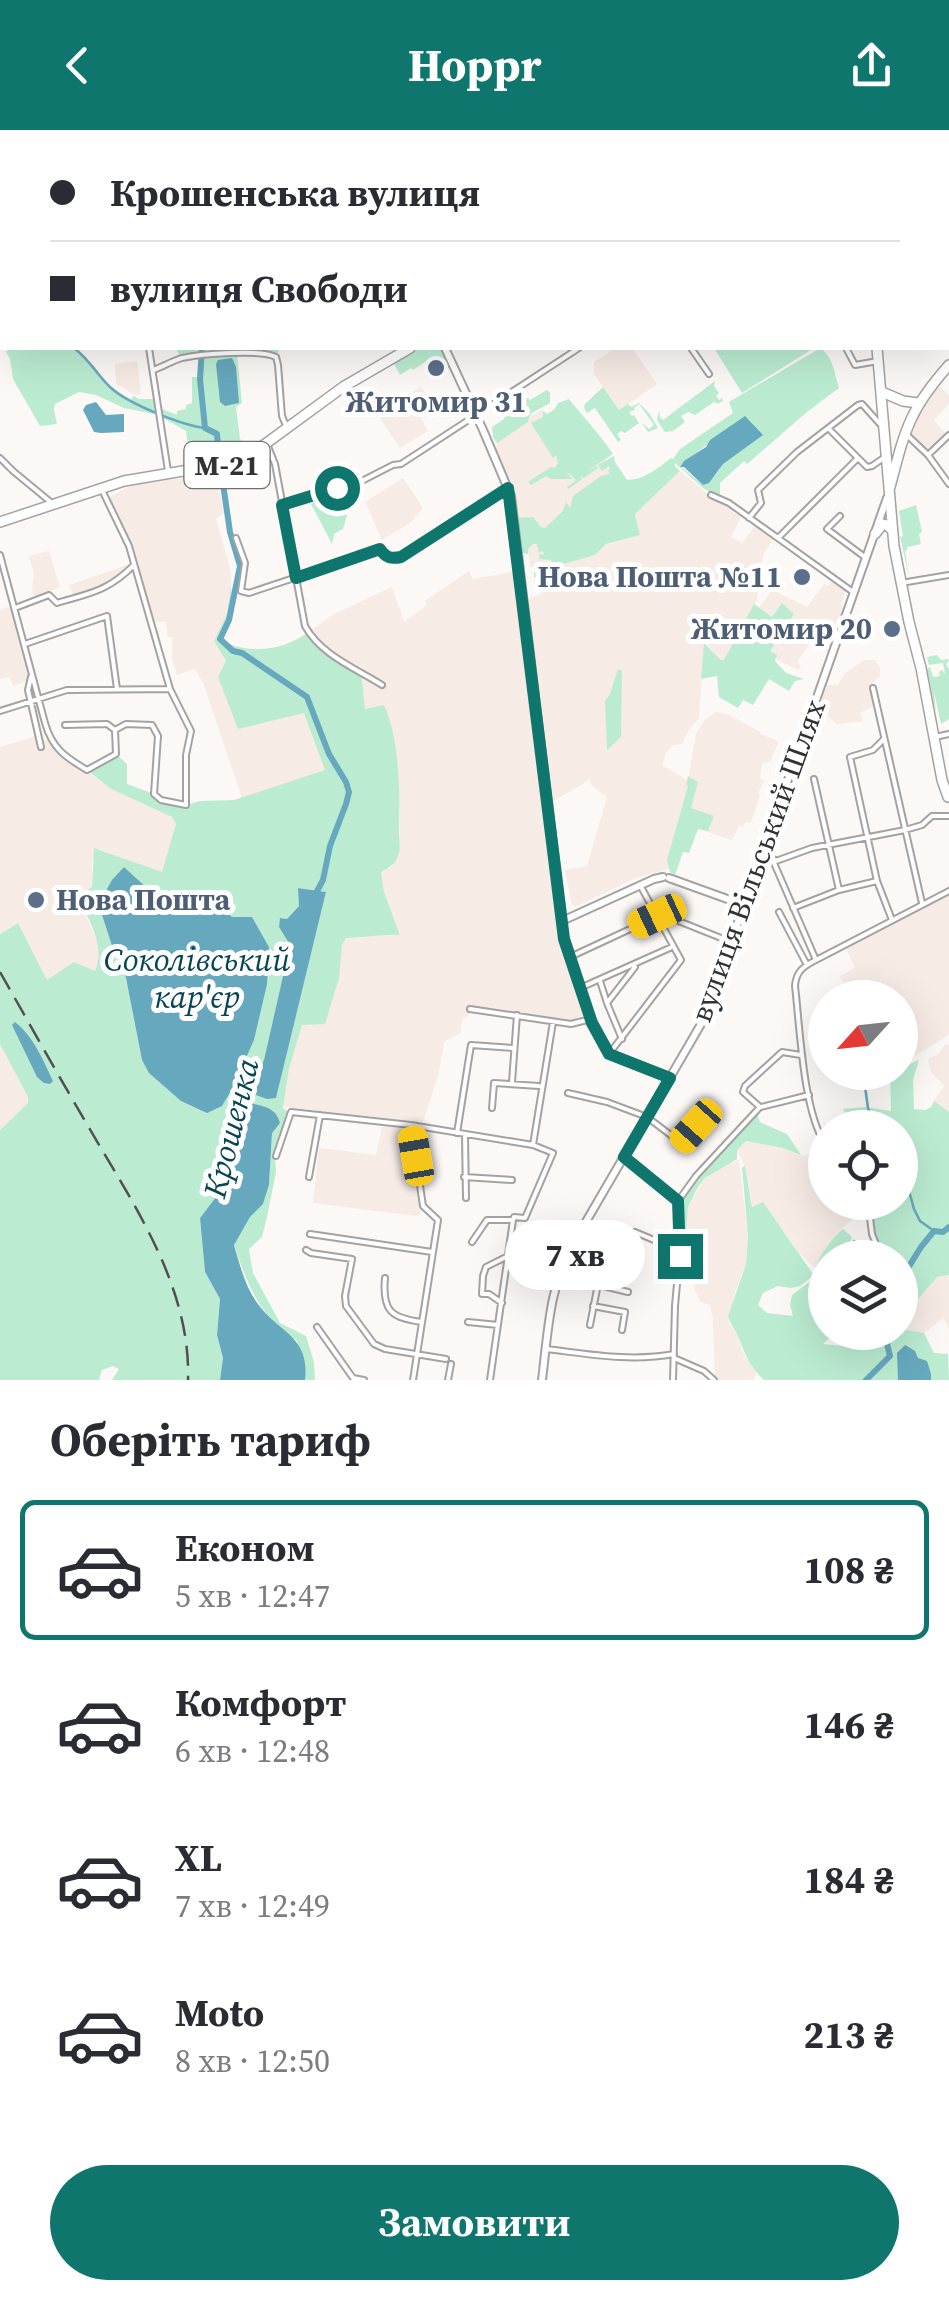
<!DOCTYPE html>
<html lang="uk">
<head>
<meta charset="utf-8">
<style>
	body { margin:0; font-family:"Source Serif 4",serif; background:#f7f7f7; color:#2b2b33; height:100vh; display:flex; flex-direction:column; font-size:38px; white-space:nowrap }
	* { box-sizing:border-box; margin:0 }
	p { font-size:32px; color:#7c7c81 }
	.icon { flex:none; width:55px; height:55px; fill:none; stroke:currentColor; stroke-width:2; stroke-linecap:round; stroke-linejoin:round }
	.map { position:relative; height:1250px; overflow:hidden }
	.panel { display:flex; flex-direction:column; background:#fff; flex:1 }
	.panel>* { flex:none }
	.top-card { position:absolute; left:0px; top:0px; width:950px; height:220px; box-shadow:0 10px 40px #0002; display:grid; align-content:center; height:220px; padding:0 50px; background:#fff }
	.needle { width:65px; rotate:243deg }
	.buttons { position:absolute; left:808px; top:850px; display:grid; gap:20px }
	.buttons a { display:grid; place-items:center; width:110px; height:110px; border-radius:50%; background:#fff; box-shadow:0 10px 40px #0002; font-size:50px }
	.end { position:absolute; width:45px; height:45px; margin:-22px; border:12px solid #0f766e; background:#fff; box-shadow:0 0 0 5px #fff }
	.from { border-radius:50% }
	.bubble { position:absolute; height:70px; border-radius:35px; background:#fff; box-shadow:0 10px 40px #0002; font-size:32px; font-weight:700; line-height:70px; text-align:center }
	.car { position:absolute; width:30px; height:60px; margin:-30px -15px; border-radius:12px; box-shadow:0 0 8px 2px #0007; background:linear-gradient(#f5c518 24%,#345 0 40%,#f5c518 0 76%,#345 0 86%,#f5c518 0) }
	.top-card b { display:flex; align-items:center; gap:35px; height:95px; font-size:38px }
	.top-card b+b { border-top:2px solid #e1e1e2 }
	.top-card i { width:25px; height:25px; background:#2b2b33 }
	ul { padding:0; list-style:none }
	li { display:flex; align-items:center; gap:30px; height:140px; margin:0 20px 15px; padding:0 30px; border:5px solid transparent; border-radius:15px }
	li div { flex:1 }
	li b { display:block; font-size:38px }
	li em { font-style:normal; font-weight:700 }
	li.current { border-color:#0f766e }
	li>.icon { width:90px; height:90px; stroke-width:1.5 }
	h2 { padding:0 50px; font-size:45px; line-height:120px }
	.primary-button { display:flex; gap:20px; margin-top:auto; padding:20px 50px }
	.primary-button a { flex:1; height:115px; border-radius:60px; background:#0f766e; color:#fff; font-size:40px; font-weight:700; line-height:115px; text-align:center }
	header { display:flex; justify-content:space-between; align-items:center; height:130px; padding:0 50px; background:#0f766e; color:#fff; font-size:45px; font-weight:700 }
	.map>svg:first-child { display:block }
	.built { fill:#f6ebe5 }
	.green { fill:#bbecd2; fill-rule:evenodd }
	.water { fill:#66a8bd }
	.lines { fill:none; stroke-linecap:round; stroke-linejoin:round }
	.stream { stroke:#66a8bd; stroke-width:2.5 }
	.river { stroke:#66a8bd; stroke-width:6 }
	.minor-casing { stroke:#a5a2a1; stroke-width:8 }
	.tertiary-casing { stroke:#a5a2a1; stroke-width:10 }
	.primary-casing { stroke:#a5a2a1; stroke-width:12 }
	.trunk-casing { stroke:#a5a2a1; stroke-width:12 }
	.minor { stroke:#fff; stroke-width:4 }
	.tertiary { stroke:#fff; stroke-width:6 }
	.primary { stroke:#fff; stroke-width:9 }
	.trunk { stroke:#fff; stroke-width:9 }
	.rail { stroke:#515050; stroke-width:2.5; stroke-dasharray:20 10; stroke-linecap:butt }
	.route { stroke:#0f766e; stroke-width:12 }
	.service-dot { fill:#5c6f8a; stroke:#fff; stroke-width:4 }
	.labels { text-anchor:middle; stroke-width:10; stroke-linejoin:round; paint-order:stroke }
	.shield { fill:#fff; stroke:#707070; stroke-width:2.5 }
	.shield-label { font-size:28px; font-weight:bold; fill:#333232 }
	.service-label { font-size:30px; font-weight:bold; fill:#4e5e75; stroke:#fff; text-anchor:end }
	.street-label { font-size:30px; fill:#333232; stroke:#fff }
	.water-label { font-size:32px; font-style:italic; fill:#074554; stroke:#fff }
</style>
</head>
<body>
<header><svg class="icon" aria-label="back" viewBox="0 0 24 24"><path d="M15 5l-7 7 7 7"/></svg>Hoppr<svg class="icon" aria-label="share" viewBox="0 0 24 24"><path d="M12 15V3M7 8l5-5 5 5M5 13v7h14v-7"/></svg></header>
<div class="map">
<svg width="949" height="1250" viewBox="0 0 949 1250">
	<rect width="100%" height="100%" fill="#fbf8f6"/>
	<path class="built" d="M615,218H632L657,254L619,280L594,244V232Z
		M137,231L141,264L135,265L116,254L115,234Z
		M938,255L949,265V274L934,290L946,305L929,322L911,304L919,281Z
		M421,257L435,279L421,288L428,301L400,318L376,282L380,280L379,276L399,263L403,268Z
		M562,273L595,311L606,331L627,350L626,365L595,425L606,414L640,405L635,384L680,341L710,366L734,377L731,381L741,387L731,407L742,413L756,395L774,408L763,425L757,470L725,530H721L707,514H704L699,588L690,598L682,614L673,615L666,622L662,635L688,651L696,604L704,590L716,582L729,585L760,602V604L776,610L778,613L771,631L762,634L760,648L764,650L758,664L760,665L751,693L746,692L742,697L739,696L732,710L678,692L671,738L636,748L575,777L572,774L565,740L587,736L607,667L592,656L588,647V651L550,673L526,470L543,463L539,446L535,447L533,437L530,436L527,414L519,415L514,365L495,320L497,314L493,307L528,282L533,285L542,279L547,284Z
		M215,344L224,383L216,389L230,438L231,457L227,484L214,511L226,532L221,540L304,583L326,640L242,668L204,555L195,539L177,545L172,530V507H168L166,492L153,491L149,484L136,426L109,367L135,354Z
		M403,348L423,378L410,393L382,410L365,372Z
		M49,421L60,457L35,467L32,460L34,444L29,426Z
		M133,433L134,435L118,450L74,468L69,455Z
		M469,441L473,449L518,441L564,809L586,878L581,888L571,894L473,880L466,888L462,889L460,903L444,912L439,943L423,992L283,977L289,939L302,895L346,808H363L373,804H400L384,762L381,741L391,737L399,725L400,684L396,621L388,584L383,576L365,580L325,521L308,502L334,484L392,457L404,492L427,475L425,471Z
		M833,450L846,459L841,474L843,478L829,522L810,513L797,532L801,536L798,540L766,524L772,487L759,478L772,460L807,477L824,454L828,456Z
		M8,477L14,478L31,542L27,551L13,556L10,547L0,549V480Z
		M864,530H875L880,538V546L871,555L875,575L860,583L863,591L837,594L829,587L817,583L827,555H838L844,544Z
		M39,605L111,659L172,687L176,694L162,743L99,719L92,730V758L77,767L98,812L100,829L95,841L47,850L18,793L0,804V617Z
		M949,764V905L903,933L900,932V868L850,867L840,846L855,838L846,818Z
		M947,913L949,916V982L934,971L944,956L931,942L928,929L937,925Z
		M0,914L28,967V973L0,1000Z
		M390,996L408,999L421,1083L416,1086L313,1073L319,1018L376,1025L382,997Z
		M746,1011L783,1018L803,1026L824,1019L825,1072L864,1073L865,1079L838,1102L827,1115L815,1138L799,1123L783,1100L780,1099L763,1072L753,1077L745,1037L737,1020Z
		M739,1030L748,1106L746,1134L735,1162L729,1193L739,1208L743,1223L756,1242L754,1250H715L713,1190L710,1175L700,1172L694,1158L696,1127L685,1116V1101L688,1077L705,1048L722,1036Z
		M949,1145V1199L943,1188L924,1203L900,1199V1190L937,1147Z"/>
	<path class="green" d="M10,218H74L94,236L107,254L130,270L134,266L139,269H157L159,285L124,278L96,265L79,262L55,274L54,280L57,294L40,296L13,249L10,229L6,222Z
		M176,218H195L202,222L229,218H280L276,227L271,224H237L242,273L236,277L240,309L250,320L233,327L190,333L186,301L163,288L162,279L177,285V281L186,279V275L192,273V247H198L199,226L180,227Z
		M416,218H442L452,236L444,241L434,226L413,240L411,238L400,245L393,232Z
		M714,218H814L742,263Z
		M817,220H823C834,230 834,244 839,258L807,282L747,334L744,331L720,353V368L703,358L675,333V336L680,341L635,384L640,405L606,414L595,425L560,435L534,448V442L553,435L551,430L540,429V434L539,424L543,425L544,423L542,421L539,423L537,414H533L528,419V424L523,423L525,441H522L516,388L533,387L541,397L545,398L563,381L566,372L570,378L573,366L601,346L610,344L608,341L610,338L609,336L602,341L598,335L614,326L615,332L627,350C644,350 658,338 671,328L673,329L680,319L733,283L729,272ZM736,292C729,315 725,344 703,355L680,336Z
		M715,251L714,256L719,263L716,266L719,270L722,268L723,271L718,274L714,272L695,285L688,282L681,286L685,292L673,301L665,302L657,290L658,284L661,282L659,286L663,290Z
		M603,257L619,280L628,274L631,277L639,273L649,283L658,298L648,302L642,293L649,299L654,295L639,274L634,278L635,280L629,282L632,286L634,285L639,293L625,303L621,301L617,304L621,310L618,312L595,278L587,283L584,278L585,274Z
		M547,260L550,263V273L530,284L528,292L497,313L493,307L492,297L504,289L505,285L528,268L530,270Z
		M569,269C584,288 600,304 613,324L586,342L597,336L598,338L584,348L580,346L582,349L568,359L567,357L576,350L566,341L572,349H551L546,346L531,355L528,352L551,337L555,338L558,333L556,325L553,328L531,293L543,287V281L547,284L554,280L558,273Z
		M339,360H354L325,378L328,383L337,387L340,385L338,382L350,375L343,399L334,404L332,414L311,374L318,370L324,376L326,374L324,371L325,367Z
		M916,375L922,402L919,404L921,414L907,417V420L905,421L909,447L900,406L903,407L899,381Z
		M231,457C233,477 228,492 221,510C249,525 283,521 308,502L316,513L361,542L365,579L384,575C400,609 400,665 399,702C399,709 401,720 398,726C396,734 388,738 381,742L384,762L400,805C381,804 365,808 346,808L342,815L339,848L325,894L302,895L289,939L283,978L288,982L275,1026L276,1042L267,1087L262,1107L249,1119L253,1143L280,1193L306,1206L314,1232L315,1250H305L297,1211C260,1187 247,1155 234,1114L250,1087L263,1074L269,1055L272,1003L238,995L217,1044L216,1067L200,1088L205,1142L220,1169L217,1205L223,1228L220,1250H112L119,1239L113,1236L102,1240L99,1250H0V1000L28,973V967L0,914V804L18,793L47,850L74,832L95,841C106,817 89,789 77,767L92,757L94,718L162,742L176,694L172,687L111,659L87,640L116,624L127,634V654L154,664L161,670L186,675L200,671L234,670L325,640L304,583L238,599L218,547L226,531L214,511L227,484ZM299,758L326,762L276,967L253,953L264,930L290,815L279,797L281,788L287,789L299,776ZM149,760L169,768L186,765L220,776L232,787H252L269,817L254,910L222,976L142,930L126,848L113,819L102,785Z
		M782,473L794,484L770,521L777,525L775,531L786,543L804,549L795,551L789,561L769,549L753,575L743,570L738,578L719,567L717,546L701,549L704,513L721,530H724L754,474L772,487Z
		M937,525L941,530L948,529L949,531L946,534L949,539V589L941,594L934,561L936,583L927,539L930,537L933,547L940,546L939,542L942,540L945,544L943,533L929,535L927,527Z
		M618,539L622,541L621,607L607,620L605,571L610,564Z
		M688,646L698,652L691,678L714,686L708,701L698,699L689,723L683,722L675,745L670,742L667,730L688,656L686,655Z
		M919,930L913,950L914,979L925,980L931,977L934,971L949,982V1145L937,1147L900,1190V1128L877,1127L879,1117L870,1077V1073L900,1072V998C876,997 853,1005 843,979L865,977L891,981L890,943L900,942V938Z
		M756,981L760,992L787,1004L801,1025L783,1018L746,1011L737,1020V1029L705,1048L698,1057L688,1077L685,1116L696,1127V1130L680,1121L678,1071L689,1054Z
		M745,1036L752,1077L763,1072L813,1144C818,1128 829,1110 843,1099L852,1107L846,1122H842L838,1116L830,1127L825,1128V1141L819,1152C823,1170 825,1185 825,1202L835,1203L823,1214L843,1216L845,1203L900,1202V1199L924,1203L934,1223L948,1224L949,1250H764C751,1238 746,1227 740,1211C737,1202 731,1196 728,1186L746,1134L748,1106L742,1037ZM813,1146L809,1152L792,1165L790,1175L793,1186L767,1183L758,1175L763,1163L778,1156L791,1158L800,1156Z"/>
	<path class="water" d="M232,228L236,237L239,273L225,276L220,272L216,234L218,230Z
		M96,272L106,285L124,284V302L101,303L94,302L83,280L86,275Z
		M745,286L763,305L723,334L709,353L703,355L684,337H680L684,331L706,317L710,310Z
		M124,737L149,760L169,768L186,765L220,776L232,787H252L269,817L267,854L254,910L232,959L222,976L207,983L181,971L149,943L142,930L126,848L113,819L102,785L103,766L112,750Z
		M298,758L326,762L276,968L267,969L256,965L253,953L264,930L290,815L279,797L280,788L287,789L299,776Z
		M15,892C34,907 43,930 53,951L50,954L44,953L37,947L12,895Z
		M246,972C261,976 276,976 280,993L272,1003L269,1055L263,1074L250,1087L234,1115C240,1135 245,1157 258,1174C280,1204 310,1206 305,1250H220L223,1228L217,1205L220,1169L205,1142L200,1088L216,1067L217,1044L227,1021L222,1009L229,998L238,995Z
		M905,1215L915,1221L918,1228L927,1231L931,1244V1250H898L897,1223Z"/>
	<g class="lines">
		<path class="stream" d="M0,173L2,174
			M74,218C90,230 97,245 111,258C129,274 181,295 205,298
			M863,942L868,978L876,998
			M900,1028L914,1079L920,1091L934,1101
			M854,1111L875,1128"/>
		<path class="river" d="M202,218L200,249L205,298L217,304L219,327
			M222,347L230,402L240,436L229,490L220,509L233,521L242,523L307,567L329,624L346,652L349,662L346,674L330,716L323,750L315,765
			M900,1151L921,1117L934,1101L943,1102L949,1097
			M866,1250L890,1226L884,1202"/>
		<g class="minor-casing">
			<path id="minor" d="M126,0V2
				M469,0L470,2
				M784,0L785,2
				M906,0L907,2
				M3,2V0
				M181,2V0
				M2,36V7
				M149,218L168,341
				M691,218L709,244
				M846,218L855,235L878,231
				M153,240C162,237 172,231 182,228C201,224 260,219 276,227L278,235L282,286L287,298
				M829,299L867,337L872,336L885,327
				M907,305L928,325L949,354
				M267,314L275,334L305,496C321,525 355,538 382,555
				M928,325L949,305
				M0,328L13,341L53,374
				M711,365L729,373L853,462
				M282,375L354,355L393,335L401,334L579,218
				M840,386L827,399L866,428
				M749,388L761,373L758,360L797,322L858,275L862,274L880,294
				M236,408L245,433L241,461L249,463L381,419C386,428 391,429 401,427L508,358
				M778,408L858,328
				M0,425L45,593C52,618 65,627 87,640L116,624L115,600
				M907,452L949,445
				M15,478L49,465L57,473C91,463 108,461 134,435
				M25,514L107,486L117,559
				M31,547L28,560L41,617
				M873,558L922,773
				M0,581L67,560L170,559
				M65,595L107,594L115,600L126,594L152,595L158,606L154,664L161,670L186,675V625L191,601L170,559L129,416L101,358
				M935,607L949,604
				M884,609L873,620L850,627L877,751L892,790
				M814,649L839,760
				M763,721L776,731L812,718L905,700L922,695L932,686H949
				M774,733L816,830
				M793,778L839,760L877,751
				M656,782L731,812
				M779,782L807,835
				M562,791C566,830 588,891 609,924L671,948
				M570,827L656,787
				M600,851L607,873
				M580,858L672,817
				M470,879L571,894L591,889
				M622,909L607,873L635,837
				M609,924L681,830L640,755
				M512,952L517,885
				M568,963L607,972L647,987L681,1013L711,979L716,983
				M760,977L743,962L745,956L782,922L801,925
				M761,977L809,965
				M492,978L494,953L539,956
				M411,995L423,1076L438,1090L413,1250
				M457,1003L471,915L513,918
				M465,1005L466,1068
				M825,1014C803,980 800,898 795,856C796,841 804,836 816,830L949,761
				M276,1026L291,982L411,995L533,1015L553,892
				M624,1027L678,1071
				M309,1047L320,985
				M464,1047L512,1050
				M868,1072L872,1104L880,1124L877,1128
				M635,1102L680,1121
				M310,1104L432,1122
				M472,1112L487,1090H511
				M306,1120L311,1123L352,1129L345,1166L346,1176L374,1214L385,1219L446,1229
				M558,1145L628,1162
				M385,1148C382,1181 391,1188 422,1192
				M502,1173L489,1164H482L483,1146L486,1137L508,1126
				M593,1176L625,1182L622,1200
				M468,1192L498,1195
				M590,1195L598,1154
				M317,1197L353,1248L364,1250
				M546,1219C589,1224 630,1232 674,1224
				M674,1228L704,1241L714,1250
				M448,1250L451,1234
				M490,1250L513,1090L514,1087L525,1088L553,1023L533,1015
				M673,1250L675,1176L680,1121L678,1071L696,1046L760,977"/>
		</g>
		<g class="tertiary-casing">
			<path id="tertiary" d="M597,0L598,2
				M445,218L483,300L511,366L562,791L654,749L663,747
				M669,748L744,775
				M542,1250C548,1202 549,1157 573,1114L704,889L887,368"/>
		</g>
		<g class="primary-casing">
			<path id="primary" d="M833,0L834,2
				M877,218L894,416L909,492L921,538L942,650L948,667
				M882,262L903,271L918,273
				M890,357C905,300 909,280 949,235
				M875,404L883,394L887,395L892,400"/>
		</g>
		<g class="trunk-casing">
			<path id="trunk" d="M704,2L707,0
				M0,392L124,351L242,331L343,257L410,218"/>
		</g>
		<use href="#minor" class="minor"/>
		<use href="#tertiary" class="tertiary"/>
		<use href="#primary" class="primary"/>
		<use href="#trunk" class="trunk"/>
		<path class="rail" d="M0,842C29,893 58,945 88,996C133,1074 191,1156 188,1250"/>
	</g>
	<g class="lines">
		<path class="route" d="M337,358L282,375L296,448L380,419C386,428 391,429 401,427L508,358L564,809L592,893L609,924L670,948L624,1027L678,1071L680,1126"/>
	</g>
	<g class="service-dot">
		<circle cx="436" cy="238" r="10"/>
		<circle cx="802" cy="447" r="10"/>
		<circle cx="892" cy="499" r="10"/>
		<circle cx="36" cy="770" r="10"/>
	</g>
	<g class="labels">
		<rect class="shield" x="184.5" y="312" width="85" height="46" rx="8"/>
		<g class="shield-label">
			<text x="227" y="345">М-21</text>
		</g>
		<g class="service-label">
			<text x="436" y="282" text-anchor="middle">Житомир 31</text>
			<text x="782" y="457">Нова Пошта №11</text>
			<text x="872" y="509">Житомир 20</text>
			<text x="56" y="780" text-anchor="start">Нова Пошта</text>
		</g>
		<g class="street-label">
			<text transform="translate(758 731) rotate(-70)" y="10">вулиця Вільський Шлях</text>
		</g>
		<g class="water-label">
			<text x="197" y="841">Соколівський<tspan x="197" dy="37">кар'єр</tspan></text>
			<text transform="translate(231 998) rotate(-76)" y="11">Крошенка</text>
		</g>
	</g>
</svg>
<div class="buttons">
<a><svg class="needle" viewBox="-14 -14 28 28"><path d="M0-13l5 13h-10z" fill="#e53935"/><path d="M0 13l5-13h-10z" fill="#7c7c81"/></svg></a>
<a><svg class="icon" aria-label="locate" viewBox="0 0 24 24"><circle cx="12" cy="12" r="6"/><path d="M12 2v4M12 18v4M2 12h4M18 12h4"/></svg></a>
<a><svg class="icon" aria-label="layers" viewBox="0 0 24 24"><path d="M12 4l9 5-9 5-9-5zM3 14l9 5 9-5"/></svg></a>
</div>
<i class="end from" style="left:337px;top:358px"></i>
<i class="end" style="left:680px;top:1126px"></i>
<div class="bubble" style="left:505px;top:1090px;width:140px">7 хв</div>
<i class="car" style="left:657px;top:786px;rotate:245deg"></i>
<i class="car" style="left:696px;top:996px;rotate:222deg"></i>
<i class="car" style="left:416px;top:1026px;rotate:350deg"></i>
<div class="top-card">
<b><i class="from"></i>Крошенська вулиця</b>
<b><i></i>вулиця Свободи</b>
</div>
</div>
<section class="panel">
<h2>Оберіть тариф</h2>
<ul>
<li class="current"><svg class="icon" aria-label="car" viewBox="0 0 24 24"><path d="M5 17H2v-5l4-1 3-4h7l3 4 3 1v5h-3M9 17h6M6 11h13"/><circle cx="7" cy="17" r="2"/><circle cx="17" cy="17" r="2"/></svg><div><b>Економ</b><p>5 хв · 12:47</p></div><em>108 ₴</em></li>
<li><svg class="icon" aria-label="car" viewBox="0 0 24 24"><path d="M5 17H2v-5l4-1 3-4h7l3 4 3 1v5h-3M9 17h6M6 11h13"/><circle cx="7" cy="17" r="2"/><circle cx="17" cy="17" r="2"/></svg><div><b>Комфорт</b><p>6 хв · 12:48</p></div><em>146 ₴</em></li>
<li><svg class="icon" aria-label="car" viewBox="0 0 24 24"><path d="M5 17H2v-5l4-1 3-4h7l3 4 3 1v5h-3M9 17h6M6 11h13"/><circle cx="7" cy="17" r="2"/><circle cx="17" cy="17" r="2"/></svg><div><b>XL</b><p>7 хв · 12:49</p></div><em>184 ₴</em></li>
<li><svg class="icon" aria-label="car" viewBox="0 0 24 24"><path d="M5 17H2v-5l4-1 3-4h7l3 4 3 1v5h-3M9 17h6M6 11h13"/><circle cx="7" cy="17" r="2"/><circle cx="17" cy="17" r="2"/></svg><div><b>Moto</b><p>8 хв · 12:50</p></div><em>213 ₴</em></li>
</ul>
<div class="primary-button"><a>Замовити</a></div>
</section>
</body>
</html>
